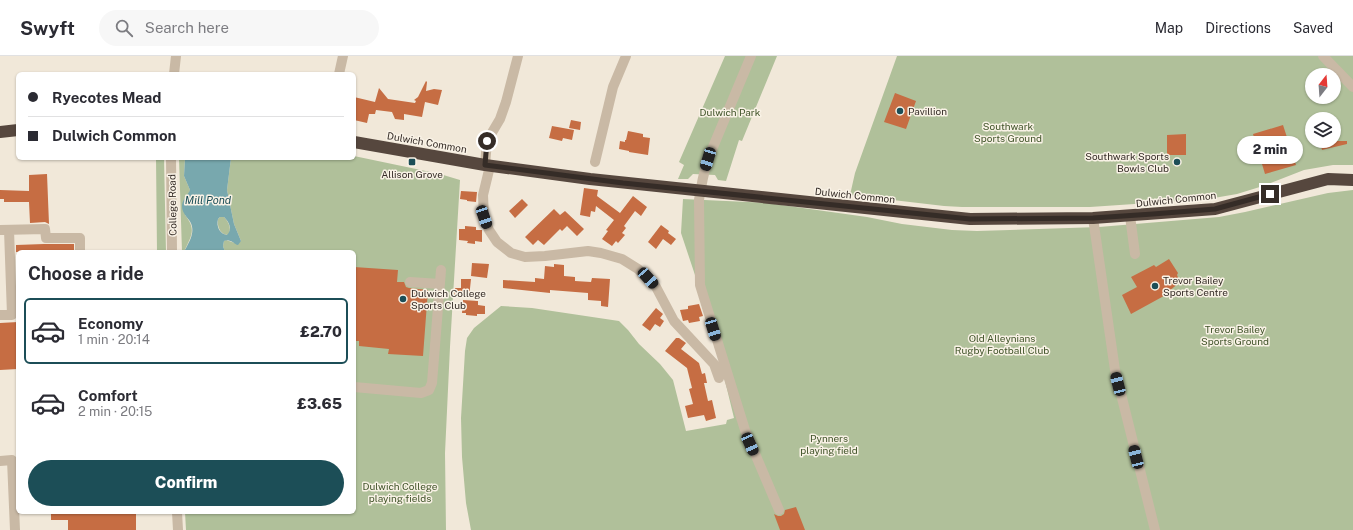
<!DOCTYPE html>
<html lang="en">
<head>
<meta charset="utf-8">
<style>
	body { margin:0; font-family:"Public Sans",sans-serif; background:#f7f7f7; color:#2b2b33; height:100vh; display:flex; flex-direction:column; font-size:15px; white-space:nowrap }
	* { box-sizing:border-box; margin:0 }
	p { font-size:13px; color:#7c7c81 }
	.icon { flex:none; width:22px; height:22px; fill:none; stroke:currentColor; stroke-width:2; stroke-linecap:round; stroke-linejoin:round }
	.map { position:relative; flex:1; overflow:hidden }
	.details { position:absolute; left:16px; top:194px; width:340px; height:264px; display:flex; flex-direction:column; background:#fff; border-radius:6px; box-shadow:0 1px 3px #0004 }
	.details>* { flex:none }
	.banner { position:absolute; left:16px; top:16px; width:340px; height:88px; border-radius:6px; box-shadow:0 1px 3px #0004; display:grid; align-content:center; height:88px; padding:0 12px; background:#fff }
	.needle { width:26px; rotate:17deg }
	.controls { position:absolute; left:1305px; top:12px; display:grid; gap:8px }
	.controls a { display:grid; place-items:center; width:36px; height:36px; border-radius:50%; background:#fff; box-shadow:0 1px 3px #0004; font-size:20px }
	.end { position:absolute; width:18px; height:18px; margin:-9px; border:5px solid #352c27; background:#fff; box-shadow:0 0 0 2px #fff }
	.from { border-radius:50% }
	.bubble { position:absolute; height:28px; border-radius:14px; background:#fff; box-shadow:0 1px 3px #0004; font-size:13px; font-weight:800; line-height:28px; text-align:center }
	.car { position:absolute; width:12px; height:24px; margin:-12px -6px; border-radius:5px; box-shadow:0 0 3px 1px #0007; background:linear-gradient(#222 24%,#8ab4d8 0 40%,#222 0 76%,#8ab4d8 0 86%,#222 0) }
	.banner b { display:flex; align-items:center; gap:14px; height:38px; font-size:15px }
	.banner b+b { border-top:1px solid #e1e1e2 }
	.banner i { width:10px; height:10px; background:#2b2b33 }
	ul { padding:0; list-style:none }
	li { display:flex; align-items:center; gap:12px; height:66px; margin:0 8px 6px; padding:0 4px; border:2px solid transparent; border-radius:6px }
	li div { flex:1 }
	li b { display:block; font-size:15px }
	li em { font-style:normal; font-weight:800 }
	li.on { border-color:#1c4e57 }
	li>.icon { width:36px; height:36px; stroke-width:1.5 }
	h2 { padding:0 12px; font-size:18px; line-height:48px }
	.primary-button { display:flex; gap:8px; margin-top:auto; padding:8px 12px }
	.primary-button a { flex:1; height:46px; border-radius:24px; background:#1c4e57; color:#fff; font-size:16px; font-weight:800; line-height:46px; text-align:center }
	header { display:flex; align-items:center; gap:24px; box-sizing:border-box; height:56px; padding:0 20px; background:#fff; border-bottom:1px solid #e1e1e2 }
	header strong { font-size:19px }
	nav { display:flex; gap:22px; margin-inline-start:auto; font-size:14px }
	.search { width:280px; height:36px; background:#f7f7f7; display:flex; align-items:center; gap:10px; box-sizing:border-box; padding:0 14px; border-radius:22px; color:#7c7c81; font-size:15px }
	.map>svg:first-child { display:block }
	.green { fill:#b0c09a; fill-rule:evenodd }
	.water { fill:#78a8ae; fill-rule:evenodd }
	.building { fill:#c66d43 }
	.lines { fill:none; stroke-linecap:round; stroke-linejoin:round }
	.minor { stroke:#c9b9a5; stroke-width:10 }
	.highway { stroke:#56473e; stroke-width:12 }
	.route { stroke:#352c27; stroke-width:5 }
	.poi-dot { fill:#1c4e57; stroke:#f9f2e6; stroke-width:1.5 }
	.labels { text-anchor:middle; stroke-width:3; stroke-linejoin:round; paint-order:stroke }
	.poi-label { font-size:10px; fill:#352c27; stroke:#f9f2e6; text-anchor:start }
	.park-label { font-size:10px; fill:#41542a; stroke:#f9f2e6 }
	.street-label { font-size:10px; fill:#352c27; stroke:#f9f2e6 }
	.water-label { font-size:11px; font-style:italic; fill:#1c4e57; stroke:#f9f2e6 }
</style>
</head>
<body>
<header>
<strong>Swyft</strong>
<div class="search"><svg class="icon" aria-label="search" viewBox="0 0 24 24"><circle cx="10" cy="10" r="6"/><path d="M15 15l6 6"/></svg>Search here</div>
<nav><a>Map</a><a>Directions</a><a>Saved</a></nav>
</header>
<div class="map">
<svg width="1353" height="474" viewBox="0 0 1353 474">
	<rect width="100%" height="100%" fill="#f1e8d9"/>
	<path class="green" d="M725,0H777L742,85L739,84L726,125L718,124L715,119L693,118L688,123H678L684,109L679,106Z
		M897,0H1353V109H1333L1304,114L1263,130L1237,138L1208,143L1090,151H962L944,150L850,139L855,117ZM1312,19H1334V41H1312ZM1312,63H1334V85H1312Z
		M354,100L440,118L460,124L450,291L445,397L446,474H186L185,456H354V196H225L223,190L224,185L226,184L235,187L241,185L234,168L227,134L231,102H354Z
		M156,102H164L166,196H157Z
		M179,102H185L184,120L190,134L185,159C197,174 191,180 184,196H182Z
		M1353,134V474H471L466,447L462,401L461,362L465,295L467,282L474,272L501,250L532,252L619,265L628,274L639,288L660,308L673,324L686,375L726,368L727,364L734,362L719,300L699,231L681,177L683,143L767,147L867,161L902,168L952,174L977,175L1099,171L1219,161L1245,156L1328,137Z
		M221,160L224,161C229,166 232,173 228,179C220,178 217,171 218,163Z"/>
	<path class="water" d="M185,102H231L227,134L234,168L241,185L238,189C234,188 230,182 224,185L223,190L225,196H184C189,186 197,175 189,164C186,160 182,156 182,150C182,144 188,139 190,134L184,120ZM220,161H224C229,166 233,173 227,179C220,178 216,171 218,163Z"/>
	<path class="building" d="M426,25L427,26L426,35L434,33L442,34L438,49L425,46L422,61L404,58V64L395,63L392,56L376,54L375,58H369L367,67L354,64V41L375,46L379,32L388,43L415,47L416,45L414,44L418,41Z
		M895,37L916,45L906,73L884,66Z
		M571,64L581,66L580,74L569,72Z
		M1283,69L1296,109L1265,118L1253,78Z
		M552,70L574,74L572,84L563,82L562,85L549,82Z
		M628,75L643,78V81L650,82L648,99L629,96V95L619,93L620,85L625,86V84H626Z
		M1186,78V99H1167V79Z
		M1320,85H1347V88L1322,94Z
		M47,118L49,168L45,166L30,167L29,146H4V143H0V134L29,135V119Z
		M584,132L598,134L597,140L620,157L633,140L647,151L641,160L635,155L624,170L626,172L622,177L625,179L618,187L616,185L612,190L602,183L608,175L606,174L614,164L596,150L595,156L591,155L590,161L580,159Z
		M461,135L477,136L476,146L467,145V144L460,143Z
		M522,143L528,149L515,162L509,155Z
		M554,153L560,159L565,155L584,173L577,180L567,170L562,175L560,173L544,189L538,184L533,189L525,181Z
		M661,169L669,175L668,177L676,183L671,189L663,183L656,193L648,186Z
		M465,170L476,171V174H482V186L475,185V188L467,187L468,185L459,184V173H465Z
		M44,188H74V196H16V189Z
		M1169,203L1178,217L1177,219L1180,226L1162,241L1131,258L1122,239L1137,231L1131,221L1154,209L1156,211Z
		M472,207L489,208L487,222L471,220Z
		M554,208L564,209V220L575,221V225L591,226L592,222L610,223L608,251L601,250V245L588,244V237L550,234V237L503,232V224L535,226V222L544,223L545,210L554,211Z
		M354,211L398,214L397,226H404L406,231L409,232L428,234L423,300L388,298L389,293L359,290V285H354Z
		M461,223H471L469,242L454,240L455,232H461Z
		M463,244L478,245V249L485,250V258H477V260L466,259V257H462Z
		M699,248L703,260L699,261L700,265L689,267L688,264L683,265L680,254L688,253V250Z
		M656,252L663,258L660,262L664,265L660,271L655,268L650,275L642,269Z
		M18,266V313L0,314V267Z
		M676,282H679L686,287L681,293L699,307L702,318L705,317L707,327H704L708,345L712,344L716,362L706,365L704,359L688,362L685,350L693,348L689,333L692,332L687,312L665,295Z
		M796,451L805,474H780L774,458L778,460H781L784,458L785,454Z
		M51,456H136V474H68V464H51Z"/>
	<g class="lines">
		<path class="minor" d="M751,0L708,103C704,116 701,130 699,144L700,229L745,374L779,454
			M1323,0L1353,31
			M174,18L176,0
			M339,18L343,0
			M171,102L172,196
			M595,106L613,31L626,0
			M485,109L487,85L500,63L506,46L518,0
			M490,110L483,139L484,161L489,174L497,186L511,197L525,201L545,200L588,195L601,197L622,203L638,213L656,231L674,265L714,308L719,322
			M1130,160L1135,198
			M1093,162L1115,314L1155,474
			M0,174L45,173L46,182H80V196
			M410,226L440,228
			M0,259H12L9,174
			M354,331L421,337L429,334L432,327L441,214
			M0,405L12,404L15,474
			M177,456L178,474"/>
		<path class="highway" d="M0,76L18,74
			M354,86L485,109L590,123L970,163L1093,162L1215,153L1328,123L1353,124"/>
	</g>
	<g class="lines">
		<path class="route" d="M487,85L485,109L623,127L970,163L1093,162L1153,158L1215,153L1270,138"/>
	</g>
	<g class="poi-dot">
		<circle cx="900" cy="55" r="4"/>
		<rect x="408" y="102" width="8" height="8" rx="2"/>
		<circle cx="1177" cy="106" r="4"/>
		<circle cx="1155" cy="230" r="4"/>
		<circle cx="403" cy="243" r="4"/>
	</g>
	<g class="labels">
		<g class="poi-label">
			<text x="908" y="59">Pavillion</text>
			<text x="1169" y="104" text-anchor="end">Southwark Sports<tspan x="1169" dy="12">Bowls Club</tspan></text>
			<text x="412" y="122" text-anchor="middle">Allison Grove</text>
			<text x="1163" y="228">Trevor Bailey<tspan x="1163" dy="12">Sports Centre</tspan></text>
			<text x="411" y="241">Dulwich College<tspan x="411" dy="12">Sports Club</tspan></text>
		</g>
		<g class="park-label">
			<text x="730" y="60">Dulwich Park</text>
			<text x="1008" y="74">Southwark<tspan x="1008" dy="12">Sports Ground</tspan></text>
			<text x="1235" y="277">Trevor Bailey<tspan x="1235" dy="12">Sports Ground</tspan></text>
			<text x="1002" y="286">Old Alleynians<tspan x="1002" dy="12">Rugby Football Club</tspan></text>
			<text x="829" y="386">Pynners<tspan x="829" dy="12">playing field</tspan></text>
			<text x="400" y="434">Dulwich College<tspan x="400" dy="12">playing fields</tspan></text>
		</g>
		<g class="street-label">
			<text transform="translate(427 86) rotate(10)" y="4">Dulwich Common</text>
			<text transform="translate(855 139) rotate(6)" y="4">Dulwich Common</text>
			<text transform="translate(1176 143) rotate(-6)" y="4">Dulwich Common</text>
			<text transform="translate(172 149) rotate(-91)" y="4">College Road</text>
		</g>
		<g class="water-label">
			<text x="208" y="148">Mill Pond</text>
		</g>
	</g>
</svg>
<div class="controls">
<a><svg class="needle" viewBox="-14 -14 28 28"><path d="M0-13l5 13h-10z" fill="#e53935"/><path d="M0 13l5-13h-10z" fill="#7c7c81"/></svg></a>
<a><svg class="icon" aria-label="layers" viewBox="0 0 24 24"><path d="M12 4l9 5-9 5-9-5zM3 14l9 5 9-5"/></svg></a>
</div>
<i class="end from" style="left:487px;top:85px"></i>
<i class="end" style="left:1270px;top:138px"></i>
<div class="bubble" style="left:1237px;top:80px;width:66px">2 min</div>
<i class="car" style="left:708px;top:103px;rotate:197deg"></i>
<i class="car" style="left:484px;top:161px;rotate:161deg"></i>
<i class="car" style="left:648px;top:222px;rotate:138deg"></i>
<i class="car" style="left:713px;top:273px;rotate:163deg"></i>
<i class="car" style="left:1118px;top:328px;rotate:346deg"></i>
<i class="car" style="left:750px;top:388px;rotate:156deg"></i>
<i class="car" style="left:1136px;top:401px;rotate:346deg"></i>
<div class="banner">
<b><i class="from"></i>Ryecotes Mead</b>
<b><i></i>Dulwich Common</b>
</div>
<section class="details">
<h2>Choose a ride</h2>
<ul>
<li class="on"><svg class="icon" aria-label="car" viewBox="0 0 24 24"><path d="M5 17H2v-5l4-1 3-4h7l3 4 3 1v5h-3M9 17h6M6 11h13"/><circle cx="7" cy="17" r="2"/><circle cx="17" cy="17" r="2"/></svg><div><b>Economy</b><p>1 min · 20:14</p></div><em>£2.70</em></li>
<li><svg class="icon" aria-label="car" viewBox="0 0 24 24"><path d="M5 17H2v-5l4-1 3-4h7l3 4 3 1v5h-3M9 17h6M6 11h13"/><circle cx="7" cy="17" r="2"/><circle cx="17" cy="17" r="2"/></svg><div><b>Comfort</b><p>2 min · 20:15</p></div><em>£3.65</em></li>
</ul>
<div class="primary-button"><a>Confirm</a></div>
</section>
</div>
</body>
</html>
